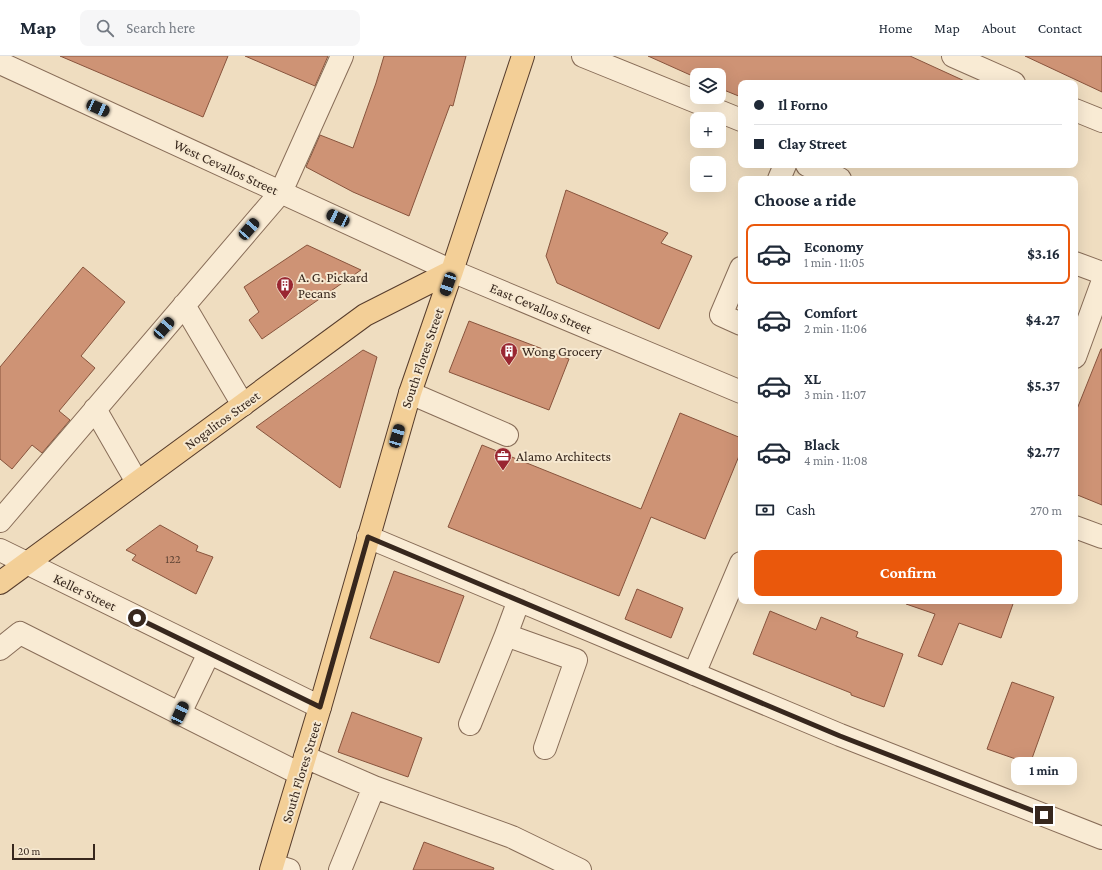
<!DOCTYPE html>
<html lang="en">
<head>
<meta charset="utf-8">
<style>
	body { margin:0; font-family:"Crimson Pro",serif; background:#f6f6f7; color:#1f2937; height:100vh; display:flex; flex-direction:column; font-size:15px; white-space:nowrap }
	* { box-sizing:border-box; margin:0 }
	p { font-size:13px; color:#747a83 }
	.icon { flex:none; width:22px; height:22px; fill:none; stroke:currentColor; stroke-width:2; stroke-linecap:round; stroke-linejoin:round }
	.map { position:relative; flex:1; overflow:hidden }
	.sheet { position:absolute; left:738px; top:120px; width:340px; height:428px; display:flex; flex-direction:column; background:#fff; border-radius:8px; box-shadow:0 4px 16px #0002 }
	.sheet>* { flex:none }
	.top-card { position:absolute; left:738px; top:24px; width:340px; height:88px; border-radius:8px; box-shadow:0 4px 16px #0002; display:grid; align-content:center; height:88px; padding:0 16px; background:#fff }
	.buttons { position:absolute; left:690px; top:12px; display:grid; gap:8px }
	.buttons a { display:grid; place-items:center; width:36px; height:36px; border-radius:8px; background:#fff; box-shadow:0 4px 16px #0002; font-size:20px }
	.scale { position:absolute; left:12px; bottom:10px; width:83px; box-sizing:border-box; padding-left:4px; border:2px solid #37271d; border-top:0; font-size:11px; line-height:14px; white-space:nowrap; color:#37271d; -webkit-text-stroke:3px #f6e8d0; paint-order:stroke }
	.end { position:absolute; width:18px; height:18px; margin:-9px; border:5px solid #37271d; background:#fff; box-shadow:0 0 0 2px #fff }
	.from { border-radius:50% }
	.bubble { position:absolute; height:28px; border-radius:8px; background:#fff; box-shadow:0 4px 16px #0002; font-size:13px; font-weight:700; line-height:28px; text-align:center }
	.car { position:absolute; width:12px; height:24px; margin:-12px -6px; border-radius:5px; box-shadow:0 0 3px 1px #0007; background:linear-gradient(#222 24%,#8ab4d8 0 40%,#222 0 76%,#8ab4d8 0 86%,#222 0) }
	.top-card b { display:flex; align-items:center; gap:14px; height:38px; font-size:15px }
	.top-card b+b { border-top:1px solid #e0e1e3 }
	.top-card i { width:10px; height:10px; background:#1f2937 }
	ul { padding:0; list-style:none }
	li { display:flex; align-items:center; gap:12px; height:60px; margin:0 8px 6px; padding:0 8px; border:2px solid transparent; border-radius:8px }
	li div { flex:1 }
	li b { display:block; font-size:15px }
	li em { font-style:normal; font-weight:700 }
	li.on { border-color:#ea580c }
	li>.icon { width:36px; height:36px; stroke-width:1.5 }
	h2 { padding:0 16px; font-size:18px; line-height:48px }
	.pay { display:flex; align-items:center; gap:10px; height:44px; padding:0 16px; font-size:15px }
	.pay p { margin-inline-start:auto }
	.primary-button { display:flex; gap:8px; margin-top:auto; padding:8px 16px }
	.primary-button a { flex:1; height:46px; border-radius:8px; background:#ea580c; color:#fff; font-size:16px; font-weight:700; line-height:46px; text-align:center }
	header { display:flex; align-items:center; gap:24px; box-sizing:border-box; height:56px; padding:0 20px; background:#fff; border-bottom:1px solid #e0e1e3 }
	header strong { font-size:19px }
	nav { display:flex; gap:22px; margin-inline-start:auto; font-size:14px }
	.search { width:280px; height:36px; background:#f6f6f7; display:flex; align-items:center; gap:10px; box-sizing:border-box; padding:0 14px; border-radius:8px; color:#747a83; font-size:15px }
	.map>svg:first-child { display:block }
	.building { fill:#ce9375; stroke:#88543d }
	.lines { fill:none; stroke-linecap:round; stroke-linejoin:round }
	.minor-casing { stroke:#886d58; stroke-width:24 }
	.major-casing { stroke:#563c2c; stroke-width:24 }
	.minor { stroke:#f9ebd4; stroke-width:22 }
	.major { stroke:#f3cf97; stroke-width:22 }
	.route { stroke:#37271d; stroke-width:5 }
	.labels { text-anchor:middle; stroke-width:4; stroke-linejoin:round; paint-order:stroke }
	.number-label { font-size:12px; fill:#5d4233 }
	.street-label { font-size:14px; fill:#37271d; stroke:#f6e8d0 }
	.poi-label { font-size:14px; fill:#37271d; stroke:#f6e8d0; text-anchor:start }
</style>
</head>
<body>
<header>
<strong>Map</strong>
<div class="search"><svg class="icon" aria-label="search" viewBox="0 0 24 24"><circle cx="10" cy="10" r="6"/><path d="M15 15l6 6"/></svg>Search here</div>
<nav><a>Home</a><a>Map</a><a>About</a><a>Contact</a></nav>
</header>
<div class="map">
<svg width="1102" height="814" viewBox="0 0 1102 814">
	<rect width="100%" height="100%" fill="#efddc0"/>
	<path class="building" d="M60,0H228L203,61Z
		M245,0H328L315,30Z
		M384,0H466L453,50L450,49L409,160L353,136L306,111L320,79L353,92L376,27Z
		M648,0H910L969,27H741V41L719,32V19H697V22Z
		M1025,0H1102V36Z
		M566,134L668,177L661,187L692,200L659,273L557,227L546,200Z
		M307,189L361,214L262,283L249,264L259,256L244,231Z
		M83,211L125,246L81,300L95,312L59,355L70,364L42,397L32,389L12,413L0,403V311Z
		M469,265L569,303L549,354L449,316Z
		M1101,293H1102V449L1075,438V358Z
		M363,294L377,301L340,432L256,371Z
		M680,357L741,382V395L705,483L651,461L619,540L448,471L482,389L641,453Z
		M160,469L198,490L196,495L213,501L196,538L132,504L136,499L126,494Z
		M394,515L464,540L439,607L370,582Z
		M637,533L683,552L671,582L625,563Z
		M907,545H1014L1001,582L959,567L942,609L918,600L935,558L906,548Z
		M770,555L816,574L821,561L858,576L856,581L903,598L884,651L851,639V637L753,598Z
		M1012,626L1054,641L1030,708L987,693Z
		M352,656L422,682L408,721L338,696Z
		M424,786L494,812L493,814H413Z"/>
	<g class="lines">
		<g class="minor-casing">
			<path id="minor" d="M583,0L741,64
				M953,0L1014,27
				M0,7L452,215L741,336
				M1075,54L1102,65
				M807,109L840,123
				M779,123L785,109
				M1075,207L1102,217
				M741,212L721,259L741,268
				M184,249L243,349
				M1075,301L1102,227
				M410,337L507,379
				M95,353L137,426
				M0,465L281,136L342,0
				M1075,471L1102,481
				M368,481L840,679L1102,782
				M0,494L320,651
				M519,544L506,579L576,604L545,692
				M0,593L20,577L300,718
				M694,618L741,507
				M180,657L209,597
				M470,668L506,579
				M305,701L374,731L340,814
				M374,731L512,781L580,814
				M273,809L289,814"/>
		</g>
		<g class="major-casing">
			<path id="major" d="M0,527L365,259L452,215
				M271,814L320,651L410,337L452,215L523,0"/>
		</g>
		<use href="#minor" class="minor"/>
		<use href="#major" class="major"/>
	</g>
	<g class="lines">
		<path class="route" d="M137,562L320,651L368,481L840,680L1044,759"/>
	</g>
	<defs>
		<g id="building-pin" transform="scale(0.9)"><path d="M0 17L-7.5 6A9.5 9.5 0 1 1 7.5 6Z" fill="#992631" stroke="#f6e8d0"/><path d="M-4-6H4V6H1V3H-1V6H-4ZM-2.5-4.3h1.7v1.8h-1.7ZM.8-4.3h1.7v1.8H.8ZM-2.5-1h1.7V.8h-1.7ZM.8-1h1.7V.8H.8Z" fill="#fff"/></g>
		<g id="office-pin" transform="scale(0.9)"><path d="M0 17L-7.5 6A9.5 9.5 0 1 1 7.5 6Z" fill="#992631" stroke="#f6e8d0"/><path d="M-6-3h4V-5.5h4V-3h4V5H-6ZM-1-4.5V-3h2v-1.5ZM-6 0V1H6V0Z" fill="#fff"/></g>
	</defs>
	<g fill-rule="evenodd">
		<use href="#building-pin" x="285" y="229"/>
		<use href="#building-pin" x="509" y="295"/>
		<use href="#office-pin" x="503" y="400"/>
	</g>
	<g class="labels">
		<g class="number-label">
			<text x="173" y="507">122</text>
		</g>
		<g class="street-label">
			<text transform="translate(226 111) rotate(25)" y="5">West Cevallos Street</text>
			<text transform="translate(541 252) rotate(23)" y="5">East Cevallos Street</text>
			<text transform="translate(422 302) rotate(-71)" y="5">South Flores Street</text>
			<text transform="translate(222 364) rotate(-36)" y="5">Nogalitos Street</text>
			<text transform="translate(85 536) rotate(26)" y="5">Keller Street</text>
			<text transform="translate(301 716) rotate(-73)" y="5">South Flores Street</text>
		</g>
		<g class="poi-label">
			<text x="298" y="226">A. G. Pickard<tspan x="298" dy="16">Pecans</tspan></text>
			<text x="522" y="300">Wong Grocery</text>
			<text x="516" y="405">Alamo Architects</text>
		</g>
	</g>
</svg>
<div class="buttons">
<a><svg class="icon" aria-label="layers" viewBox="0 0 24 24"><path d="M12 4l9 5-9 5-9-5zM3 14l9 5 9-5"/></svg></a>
<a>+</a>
<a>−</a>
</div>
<div class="scale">20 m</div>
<i class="end from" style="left:137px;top:562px"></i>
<i class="end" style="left:1044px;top:759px"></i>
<div class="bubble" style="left:1011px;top:701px;width:66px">1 min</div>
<i class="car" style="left:98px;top:52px;rotate:114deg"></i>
<i class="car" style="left:338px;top:162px;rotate:295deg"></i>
<i class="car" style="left:249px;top:173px;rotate:41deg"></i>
<i class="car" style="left:448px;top:228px;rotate:199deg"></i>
<i class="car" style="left:164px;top:272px;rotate:41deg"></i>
<i class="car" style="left:397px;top:380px;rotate:16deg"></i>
<i class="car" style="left:180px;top:657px;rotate:25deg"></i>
<div class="top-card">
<b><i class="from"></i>Il Forno</b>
<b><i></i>Clay Street</b>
</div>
<section class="sheet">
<h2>Choose a ride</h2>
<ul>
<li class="on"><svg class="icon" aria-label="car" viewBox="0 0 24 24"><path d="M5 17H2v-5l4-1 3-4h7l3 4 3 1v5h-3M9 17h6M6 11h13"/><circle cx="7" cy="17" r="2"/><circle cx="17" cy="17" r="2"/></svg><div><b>Economy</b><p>1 min · 11:05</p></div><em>$3.16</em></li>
<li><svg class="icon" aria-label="car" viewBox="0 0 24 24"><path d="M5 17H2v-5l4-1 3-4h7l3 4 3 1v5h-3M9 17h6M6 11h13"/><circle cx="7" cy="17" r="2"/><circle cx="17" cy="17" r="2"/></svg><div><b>Comfort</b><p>2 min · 11:06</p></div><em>$4.27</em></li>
<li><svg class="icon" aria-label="car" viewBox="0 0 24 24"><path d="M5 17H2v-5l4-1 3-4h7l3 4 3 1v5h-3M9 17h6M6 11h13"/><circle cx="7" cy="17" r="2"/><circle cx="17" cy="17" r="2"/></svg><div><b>XL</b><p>3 min · 11:07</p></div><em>$5.37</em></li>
<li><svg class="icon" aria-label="car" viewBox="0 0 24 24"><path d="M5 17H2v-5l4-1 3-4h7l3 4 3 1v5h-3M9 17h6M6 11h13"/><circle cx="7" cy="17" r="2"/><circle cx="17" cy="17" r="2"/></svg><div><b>Black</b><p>4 min · 11:08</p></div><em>$2.77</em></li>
</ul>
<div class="pay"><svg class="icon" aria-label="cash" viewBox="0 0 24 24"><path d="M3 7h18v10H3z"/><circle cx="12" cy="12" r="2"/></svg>Cash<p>270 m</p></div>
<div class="primary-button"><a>Confirm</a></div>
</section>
</div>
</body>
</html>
